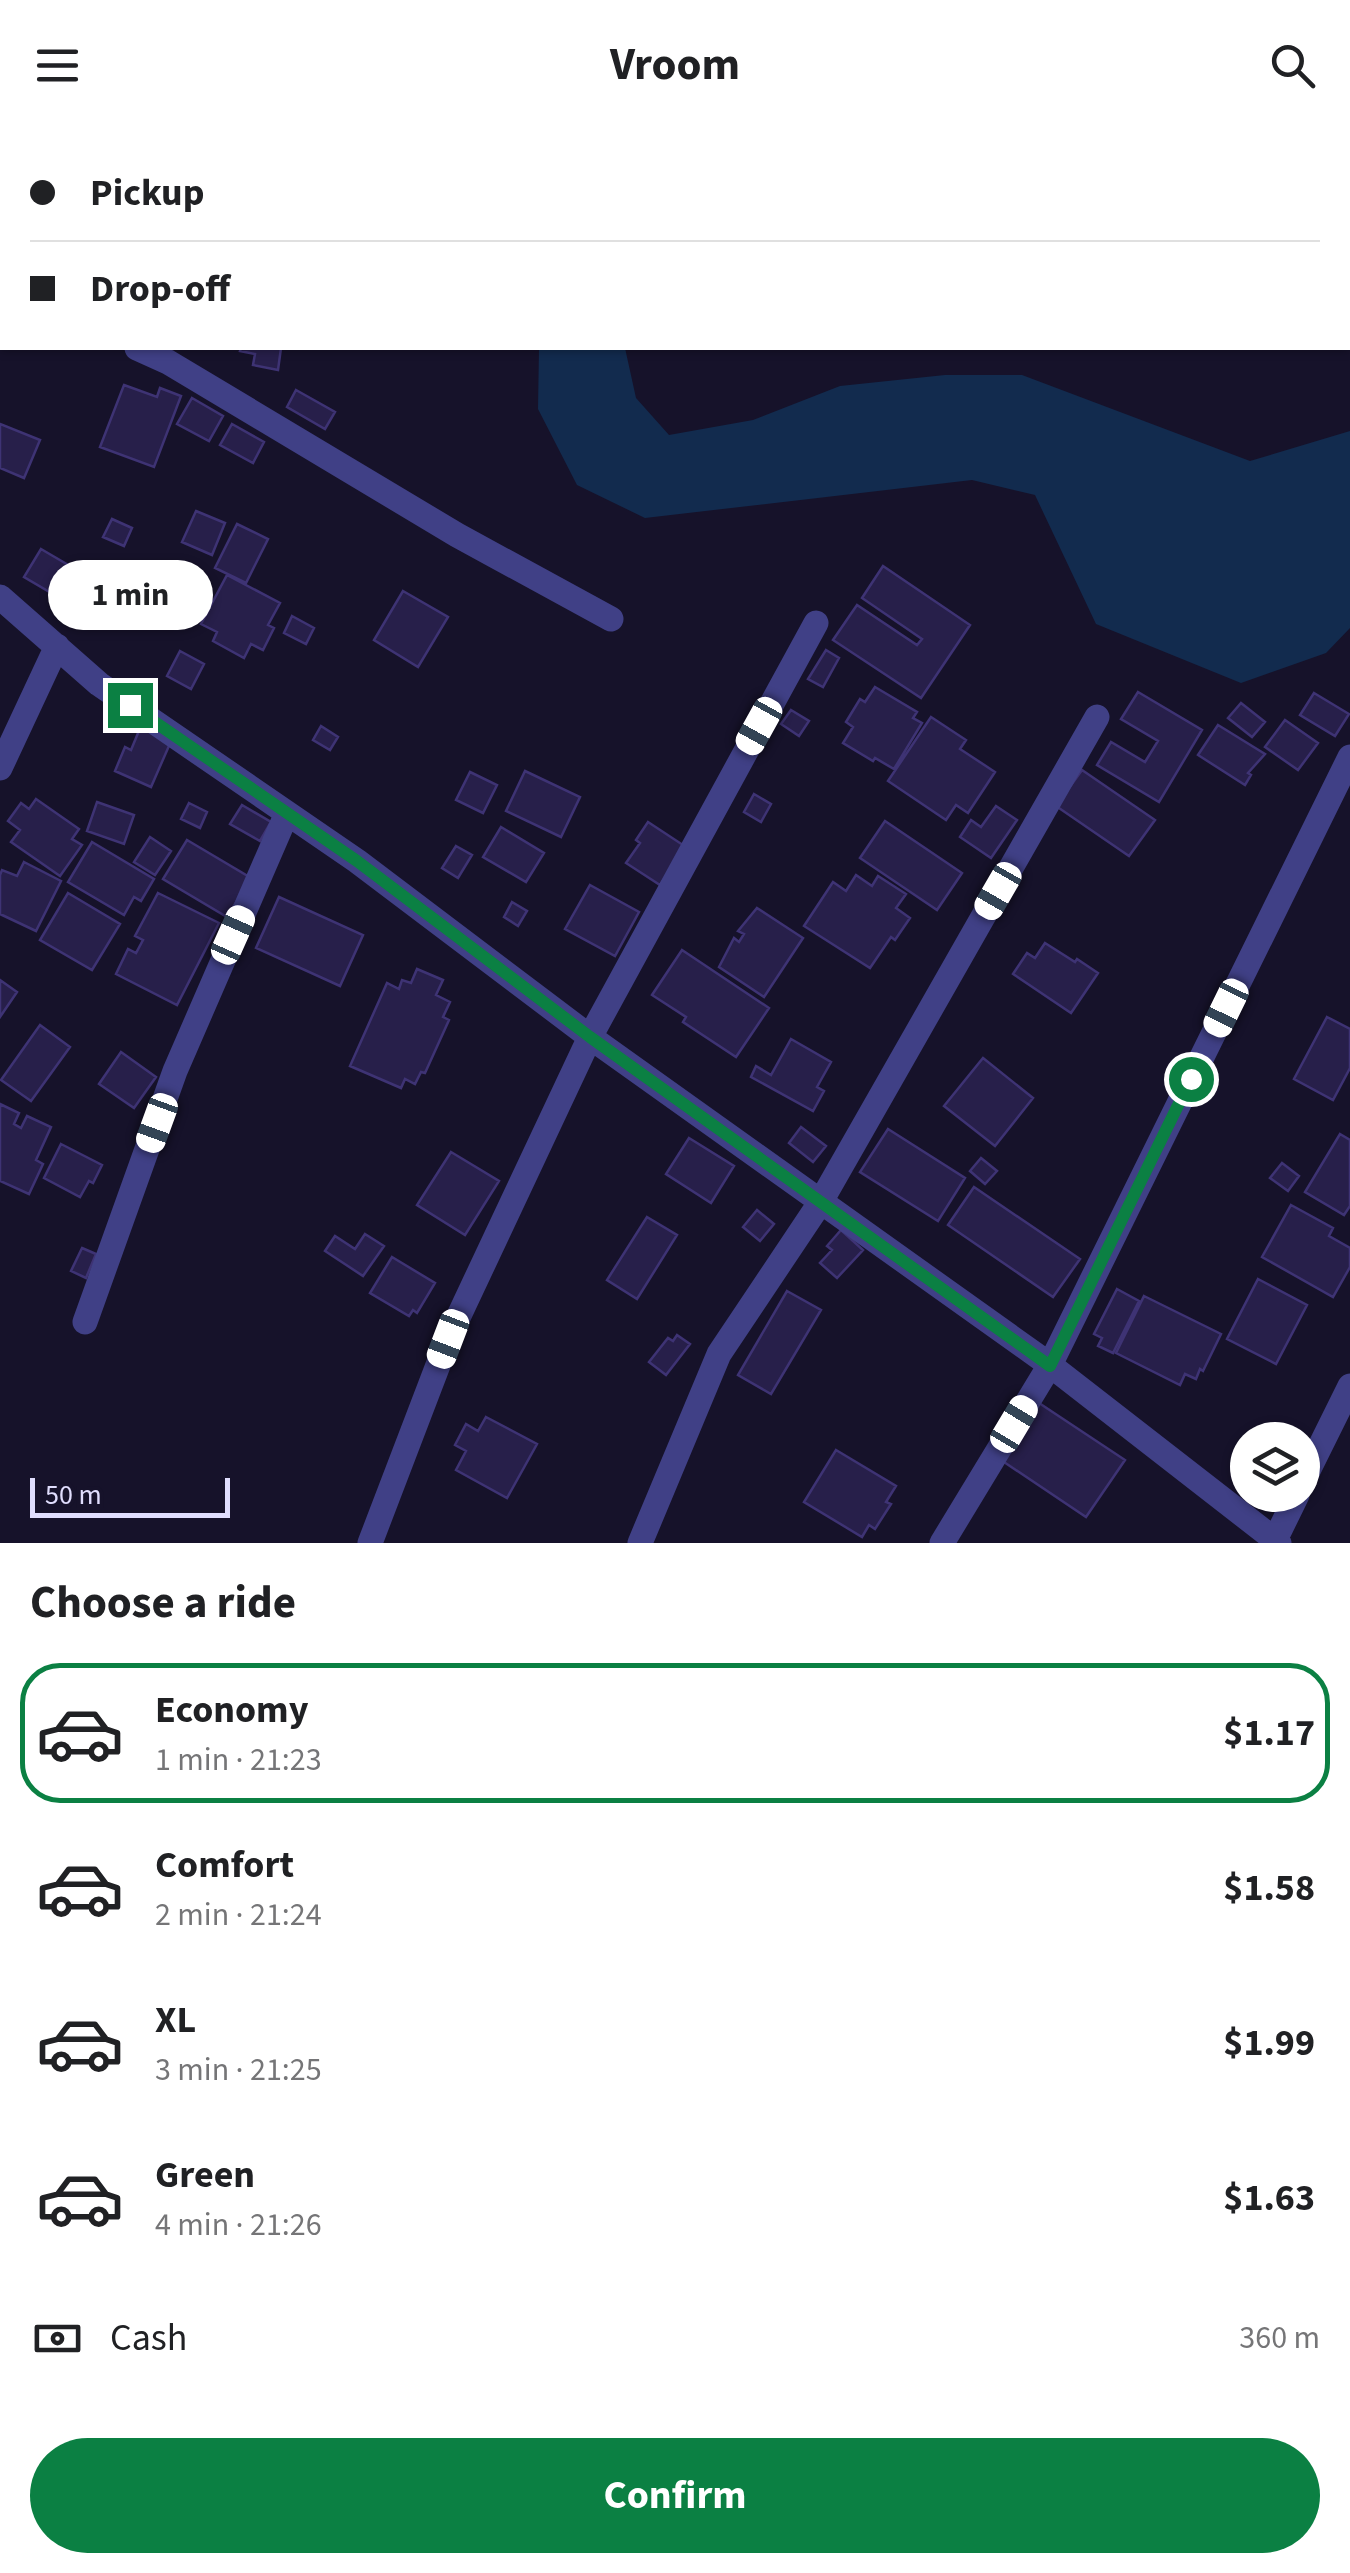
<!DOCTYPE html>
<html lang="en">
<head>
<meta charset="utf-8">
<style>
	body { margin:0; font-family:"Source Sans 3",sans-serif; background:#f6f6f6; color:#202124; height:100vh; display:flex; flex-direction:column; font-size:38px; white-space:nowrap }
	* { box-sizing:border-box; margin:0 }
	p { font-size:32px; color:#757577 }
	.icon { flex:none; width:55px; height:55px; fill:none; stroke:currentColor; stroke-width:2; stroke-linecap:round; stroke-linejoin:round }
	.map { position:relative; height:1413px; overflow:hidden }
	.side { display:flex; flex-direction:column; background:#fff; flex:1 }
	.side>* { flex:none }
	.banner { position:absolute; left:0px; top:0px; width:1350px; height:220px; box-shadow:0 2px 8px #0004; display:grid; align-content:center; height:220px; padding:0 30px; background:#fff }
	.fabs { position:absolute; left:1230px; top:1292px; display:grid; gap:20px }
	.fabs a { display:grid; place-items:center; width:90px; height:90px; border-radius:50%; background:#fff; box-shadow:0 2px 8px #0004; font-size:50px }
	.scale { position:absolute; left:30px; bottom:25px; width:200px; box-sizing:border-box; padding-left:10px; border:5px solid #e0ddfd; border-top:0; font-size:28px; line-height:35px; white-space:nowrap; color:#e0ddfd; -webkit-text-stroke:8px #16122a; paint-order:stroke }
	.end { position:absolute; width:45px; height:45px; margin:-22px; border:12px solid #0b8043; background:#fff; box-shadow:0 0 0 5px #fff }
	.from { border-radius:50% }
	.bubble { position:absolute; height:70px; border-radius:35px; background:#fff; box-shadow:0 2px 8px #0004; font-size:32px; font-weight:700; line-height:70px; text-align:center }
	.car { position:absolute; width:30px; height:60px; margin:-30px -15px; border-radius:12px; box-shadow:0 0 8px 2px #0007; background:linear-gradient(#fff 24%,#345 0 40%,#fff 0 76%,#345 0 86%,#fff 0) }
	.banner b { display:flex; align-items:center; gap:35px; height:95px; font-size:38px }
	.banner b+b { border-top:2px solid #e0e0e0 }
	.banner i { width:25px; height:25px; background:#202124 }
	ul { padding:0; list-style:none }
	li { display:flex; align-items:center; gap:30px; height:140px; margin:0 20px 15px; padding:0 10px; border:5px solid transparent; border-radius:40px }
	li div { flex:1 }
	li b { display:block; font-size:38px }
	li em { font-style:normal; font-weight:700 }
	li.selected { border-color:#0b8043 }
	li>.icon { width:90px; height:90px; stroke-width:1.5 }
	h2 { padding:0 30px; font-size:45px; line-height:120px }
	.pay { display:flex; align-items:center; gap:25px; height:110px; padding:0 30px; font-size:38px }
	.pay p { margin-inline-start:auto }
	.cta { display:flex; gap:20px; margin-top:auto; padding:20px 30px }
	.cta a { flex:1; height:115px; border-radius:60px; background:#0b8043; color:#fff; font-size:40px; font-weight:700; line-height:115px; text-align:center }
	header { display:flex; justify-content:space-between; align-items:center; height:130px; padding:0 30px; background:#fff; font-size:45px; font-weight:700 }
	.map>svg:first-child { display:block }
	.water { fill:#122b4e }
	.building { fill:#271f4a; stroke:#3e3374; stroke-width:2.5 }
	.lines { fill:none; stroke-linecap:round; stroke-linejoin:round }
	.street { stroke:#404086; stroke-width:25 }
	.route { stroke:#0b8043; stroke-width:12 }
</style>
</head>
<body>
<header><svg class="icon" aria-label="menu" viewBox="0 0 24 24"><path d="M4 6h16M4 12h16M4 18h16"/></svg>Vroom<svg class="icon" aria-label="search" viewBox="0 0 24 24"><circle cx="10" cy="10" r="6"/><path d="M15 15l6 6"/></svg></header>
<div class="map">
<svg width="1350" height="1413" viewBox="0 0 1350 1413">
	<rect width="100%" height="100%" fill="#16122a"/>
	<path class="water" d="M288,0H749L748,2H290Z
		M539,218H625L636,268L669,305L753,290L840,256L945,245H1022L1250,331L1350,301V498L1326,523L1241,553L1096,494L1035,365L972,350L645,388L577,355L538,279Z"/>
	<path class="building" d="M241,218H281L278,240L253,235L255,224L240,221Z
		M124,255L157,267L160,258L181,266L154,337L100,317Z
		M296,260L335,282L325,299L287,277Z
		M192,268L223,286L209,311L177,294Z
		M0,294L40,310L24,348L0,338Z
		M232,294L264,312L253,333L220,315Z
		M196,381L225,393L212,425L182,412Z
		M112,389L132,398L124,416L103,407Z
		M237,394L268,409L246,453L215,438Z
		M41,419L99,453L82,481L24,447Z
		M883,436L970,495L921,568L833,510L857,475L917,515L922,509L862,468Z
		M227,445L280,473L268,495L274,498L263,520L251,514L244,528L213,511L217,502L201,494Z
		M403,461L448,487L418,537L374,510Z
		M292,486L314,498L306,514L284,503Z
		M826,520L839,528L823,557L808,549Z
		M180,521L204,534L191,559L167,546Z
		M875,557L917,582L913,588L922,593L894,639L875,628L873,631L843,613L853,597L846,592L860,569L865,572Z
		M1138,562L1202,600L1159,672L1097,635L1111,612L1145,632L1158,611L1121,589Z
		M1314,563L1349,584L1335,606L1300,585Z
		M1241,573L1265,592L1252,607L1228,588Z
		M791,580L809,591L799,606L781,594Z
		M931,587L966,610L960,619L995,642L968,683L956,675L946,690L888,651Z
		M1285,590L1318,613L1298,640L1265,617Z
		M1218,595L1265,624L1248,643L1251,645L1245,655L1198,625Z
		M141,596L172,609L151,657L115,641L125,617L131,620Z
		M321,596L338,607L330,620L313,610Z
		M1082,640L1155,690L1129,726L1056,676Z
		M525,641L580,667L561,707L506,681Z
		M470,642L497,655L483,683L456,670Z
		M754,664L771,674L761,692L744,682Z
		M36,669L79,699L72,709L82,715L60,746L11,712L20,700L8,691L21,673L29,679Z
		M97,672L134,685L124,714L87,701Z
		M189,673L207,682L200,698L181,689Z
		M242,675L271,692L260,711L230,694Z
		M996,676L1017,690L991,728L960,707L971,690L981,697Z
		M885,691L962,743L937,780L860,728Z
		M648,692L686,717L660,755L626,733L640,713L636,710Z
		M501,697L544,723L526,752L483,727Z
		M150,707L171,721L155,745L134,732Z
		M187,710L251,748L227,787L163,749Z
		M92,712L154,749L141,771L134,767L124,785L68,752Z
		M456,716L472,725L458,748L442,738Z
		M24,732L61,751L36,801L0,784V745L2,740L17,746Z
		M856,745L872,756L878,746L906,764L896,778L910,788L895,810L891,807L870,838L804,796L833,752L846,761Z
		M590,755L639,782L615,826L565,799Z
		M68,763L120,794L92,840L40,810Z
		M158,763L219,793L177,875L116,844L128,819L136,823L143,810L135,806Z
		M279,767L363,805L340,856L256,818Z
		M512,772L527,781L518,796L504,787Z
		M757,778L803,808L764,867L719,837L734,808L739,812L744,804L738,801Z
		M1045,813L1075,832L1077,829L1098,843L1071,883L1013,844L1027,823L1035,828Z
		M682,820L769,878L736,927L683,892L686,887L652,865Z
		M417,839L443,850L436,865L450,872L443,887L449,890L425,943L421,942L415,954L405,949L401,958L350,936L387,853L399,859L402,850L411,853Z
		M0,850L17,862L0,887Z
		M1327,887L1350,899V938L1333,970L1294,949Z
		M40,895L70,917L31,971L1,950Z
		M791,909L831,932L817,957L824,961L813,981L751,947L756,936L771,945Z
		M121,922L156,947L134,978L99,954Z
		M983,928L1033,968L995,1016L944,976Z
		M0,974L19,983L14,994L21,998L27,986L51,997L36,1030L43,1034L29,1064L0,1051Z
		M801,997L826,1016L813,1032L789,1013Z
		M888,999L965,1048L938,1091L860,1042Z
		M1340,1004L1350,1010V1076L1344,1085L1305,1062Z
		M689,1008L734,1036L711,1073L666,1044Z
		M61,1014L102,1035L93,1053L89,1051L80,1067L44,1048Z
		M451,1022L499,1051L465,1105L417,1075Z
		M981,1028L997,1041L985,1054L970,1041Z
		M1282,1033L1299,1046L1288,1061L1270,1048Z
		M974,1057L1080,1129L1053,1167L948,1095Z
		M1291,1075L1333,1098L1329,1106L1350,1118V1137L1333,1167L1262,1127Z
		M757,1080L774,1094L760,1111L743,1097Z
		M647,1087L677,1105L637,1169L607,1150Z
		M841,1100L863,1120L837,1148L820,1133L832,1120L827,1116Z
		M365,1104L384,1116L363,1146L325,1121L335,1106L355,1119Z
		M82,1118L96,1124L86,1148L71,1141Z
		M392,1127L435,1153L417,1183L413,1180L409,1186L370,1163Z
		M1258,1149L1307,1175L1276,1234L1227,1209Z
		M1117,1159L1139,1171L1113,1223L1098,1216L1102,1208L1094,1204Z
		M787,1161L821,1180L771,1264L738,1245Z
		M1144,1166L1221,1204L1203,1241L1200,1239L1196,1249L1185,1244L1180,1255L1116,1223Z
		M677,1205L690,1214L666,1245L649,1232L668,1208L673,1211Z
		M1036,1271L1125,1330L1086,1387L998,1328Z
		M486,1287L537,1314L507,1368L456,1340L466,1321L455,1315L466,1294L478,1301Z
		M836,1320L896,1356L886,1372L891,1374L875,1399L869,1395L862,1407L804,1372Z"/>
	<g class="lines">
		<path class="street" d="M147,2L148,0
			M0,153L2,154
			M137,218L168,232L457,405L611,489
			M0,467L99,554L357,731L590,907L1050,1235L1279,1413
			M0,638L57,516
			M85,1192L175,941L287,683
			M1302,1353L1350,1256
			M1275,1410L1297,1365
			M370,1413L448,1209L590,907L816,493
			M640,1413L719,1224L820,1073L1097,587
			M942,1413L1050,1235L1350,627"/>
	</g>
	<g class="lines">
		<path class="route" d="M130,575L357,731L590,907L1050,1236L1191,949"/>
	</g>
</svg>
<div class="fabs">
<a><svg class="icon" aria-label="layers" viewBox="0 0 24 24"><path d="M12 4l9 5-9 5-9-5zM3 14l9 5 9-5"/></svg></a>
</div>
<div class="scale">50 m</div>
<i class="end from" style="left:1191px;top:949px"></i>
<i class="end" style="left:130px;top:575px"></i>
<div class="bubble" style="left:48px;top:430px;width:165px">1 min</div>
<i class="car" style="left:759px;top:596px;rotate:209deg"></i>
<i class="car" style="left:998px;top:761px;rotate:210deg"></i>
<i class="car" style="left:233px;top:805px;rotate:24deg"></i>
<i class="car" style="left:1226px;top:878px;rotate:206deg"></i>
<i class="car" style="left:157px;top:993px;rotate:200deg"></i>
<i class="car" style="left:448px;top:1209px;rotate:201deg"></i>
<i class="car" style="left:1014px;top:1294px;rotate:31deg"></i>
<div class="banner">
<b><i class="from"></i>Pickup</b>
<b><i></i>Drop-off</b>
</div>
</div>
<section class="side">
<h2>Choose a ride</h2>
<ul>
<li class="selected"><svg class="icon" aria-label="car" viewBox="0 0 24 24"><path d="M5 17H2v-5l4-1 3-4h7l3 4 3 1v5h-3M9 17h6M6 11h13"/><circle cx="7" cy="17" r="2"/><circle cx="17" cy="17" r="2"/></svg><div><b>Economy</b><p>1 min · 21:23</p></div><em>$1.17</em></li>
<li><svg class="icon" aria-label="car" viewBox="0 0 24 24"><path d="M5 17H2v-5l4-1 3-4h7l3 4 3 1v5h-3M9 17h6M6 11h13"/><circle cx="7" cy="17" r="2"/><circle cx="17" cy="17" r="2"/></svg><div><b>Comfort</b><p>2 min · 21:24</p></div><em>$1.58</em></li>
<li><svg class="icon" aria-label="car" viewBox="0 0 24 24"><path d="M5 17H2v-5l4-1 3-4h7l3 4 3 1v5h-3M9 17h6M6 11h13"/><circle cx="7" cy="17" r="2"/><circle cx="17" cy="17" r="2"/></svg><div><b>XL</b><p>3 min · 21:25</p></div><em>$1.99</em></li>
<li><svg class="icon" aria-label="car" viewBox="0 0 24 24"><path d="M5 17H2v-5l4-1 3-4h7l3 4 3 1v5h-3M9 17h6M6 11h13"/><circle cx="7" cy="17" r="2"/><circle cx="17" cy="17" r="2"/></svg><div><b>Green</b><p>4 min · 21:26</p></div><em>$1.63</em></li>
</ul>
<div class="pay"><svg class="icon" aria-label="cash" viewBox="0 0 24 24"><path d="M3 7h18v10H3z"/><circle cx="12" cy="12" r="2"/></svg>Cash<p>360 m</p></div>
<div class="cta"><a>Confirm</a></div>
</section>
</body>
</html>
